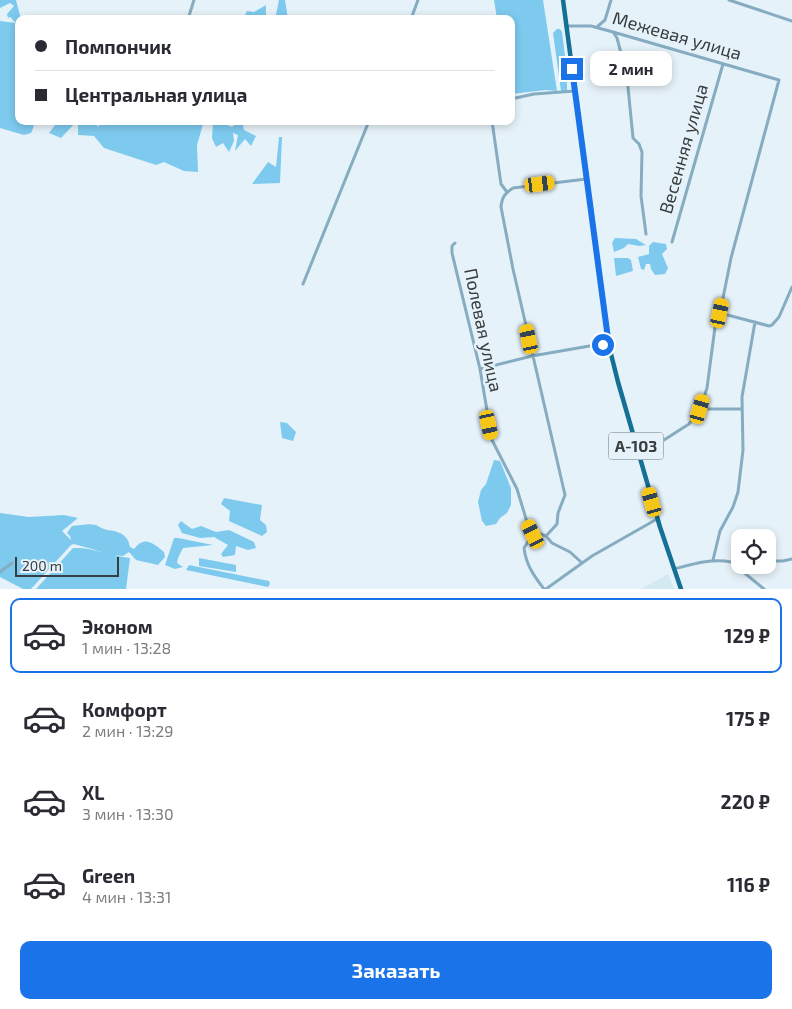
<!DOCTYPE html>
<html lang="ru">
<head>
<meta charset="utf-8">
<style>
	body { margin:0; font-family:"Exo 2",sans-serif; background:#f2f2f3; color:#2b2b33; height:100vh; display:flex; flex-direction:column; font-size:19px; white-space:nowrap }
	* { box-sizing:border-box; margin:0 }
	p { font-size:16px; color:#7c7c81 }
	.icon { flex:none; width:28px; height:28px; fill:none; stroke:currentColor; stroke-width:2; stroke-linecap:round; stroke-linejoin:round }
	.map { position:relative; height:589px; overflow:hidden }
	.sheet { display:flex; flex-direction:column; background:#fff; flex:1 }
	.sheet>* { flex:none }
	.banner { position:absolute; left:15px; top:15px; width:500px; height:110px; border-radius:10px; box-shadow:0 2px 8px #0003; display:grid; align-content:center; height:110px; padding:0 20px; background:#fff }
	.buttons { position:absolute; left:731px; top:529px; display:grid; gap:10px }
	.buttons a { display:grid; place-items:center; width:45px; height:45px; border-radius:10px; background:#fff; box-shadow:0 2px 8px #0003; font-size:25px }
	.scale { position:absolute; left:15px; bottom:12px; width:104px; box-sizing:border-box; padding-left:5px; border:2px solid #383d3f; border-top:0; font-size:14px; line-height:18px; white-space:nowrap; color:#383d3f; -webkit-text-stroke:4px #e6f2f9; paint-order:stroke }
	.end { position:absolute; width:22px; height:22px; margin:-11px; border:6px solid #1a73e8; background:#fff; box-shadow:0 0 0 2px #fff }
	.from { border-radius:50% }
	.bubble { position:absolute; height:35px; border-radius:10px; background:#fff; box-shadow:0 2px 8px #0003; font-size:16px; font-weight:700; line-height:35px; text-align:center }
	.car { position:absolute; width:15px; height:30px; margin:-15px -8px; border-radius:6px; box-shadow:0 0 4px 1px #0007; background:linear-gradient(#f5c518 24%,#345 0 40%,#f5c518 0 76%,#345 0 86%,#f5c518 0) }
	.banner b { display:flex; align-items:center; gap:18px; height:48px; font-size:19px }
	.banner b+b { border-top:1px solid #e1e1e2 }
	.banner i { width:12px; height:12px; background:#2b2b33 }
	ul { padding:9px 0 0; list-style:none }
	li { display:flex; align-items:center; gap:15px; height:75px; margin:0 10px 8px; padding:0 10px; border:2px solid transparent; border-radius:10px }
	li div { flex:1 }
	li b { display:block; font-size:19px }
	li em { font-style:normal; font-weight:700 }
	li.selected { border-color:#1a73e8 }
	li>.icon { width:45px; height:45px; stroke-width:1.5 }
	.primary-button { display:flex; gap:10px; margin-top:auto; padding:10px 20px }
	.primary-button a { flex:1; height:58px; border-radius:10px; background:#1a73e8; color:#fff; font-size:20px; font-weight:700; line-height:58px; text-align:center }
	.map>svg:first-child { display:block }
	.built { fill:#d4e8f2 }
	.green { fill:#7ecaef }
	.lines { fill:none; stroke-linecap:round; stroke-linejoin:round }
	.minor { stroke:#85acc0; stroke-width:3 }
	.primary { stroke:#147094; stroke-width:4.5 }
	.route { stroke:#1a73e8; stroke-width:6 }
	.labels { text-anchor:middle; stroke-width:5; stroke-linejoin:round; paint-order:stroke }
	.shield { fill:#e6f2f9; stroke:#6c7377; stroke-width:1 }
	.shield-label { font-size:16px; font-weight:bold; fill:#383d3f }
	.street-label { font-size:18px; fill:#383d3f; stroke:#e6f2f9 }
</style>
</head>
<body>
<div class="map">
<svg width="792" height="589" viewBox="0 0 792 589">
	<rect width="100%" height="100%" fill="#e6f2f9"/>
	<path class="built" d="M668,574L674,589H641Z"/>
	<path class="green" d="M0,0H16L21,19H19L17,40L19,65L17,66L19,69V121H29L34,126L31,133L24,135L0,128V21L16,23L10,17L8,18L7,14L14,6L10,3L0,8Z
		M279,0H285L288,19H275Z
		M494,0H543L557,91L546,90L511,94V19H497Z
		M266,5V15L265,19H243L247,11L254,12Z
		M557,29H560L562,32L566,64L565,67L567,69V91H561L553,33Z
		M58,121H77L61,138L49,133Z
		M78,121H91L99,127V121H204L197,145L198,172L184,171L164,162L156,165L104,148L94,136L78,135Z
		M213,121H226L225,124L232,127L238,121H242L244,130L256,136L251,146L245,139L235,151L238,135L233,133L234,141L229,152L223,143L216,147L212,138Z
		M279,137H282L280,183L252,184L268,162L276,167Z
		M615,238L636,239L646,245L639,246L628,244L624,248L614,252L612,243Z
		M653,242L666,244L667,249L662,254L668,268L665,274L655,275L651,269L650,264H646L644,270L641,269L638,257L649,254V246Z
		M614,258H628L631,260L633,271L616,276Z
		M280,422L287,423L296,432L293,441L282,438Z
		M494,460L500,461L511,488V505L507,513L500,518L496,524L486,526L482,521L478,502L481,490L486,484Z
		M224,498L262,505L260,520L266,525L267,532L262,536L229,521L230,511L221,504Z
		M0,513L29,517L64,515L78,518L62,531L71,540L70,536L67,533L72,526C80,525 89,523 96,525C100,527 103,529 107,530C118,531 128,534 130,547L134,549C145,535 153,543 164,552L165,557L158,565L136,560L129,552L123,556L113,555L74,544L71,545L31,589H23L0,577Z
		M181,521L192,529L201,526L216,532L229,530L254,542L256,548L248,550L236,546L235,555L223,557L221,554L228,545L214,537L200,538L182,533L178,525Z
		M174,538H178L213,545L183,548L178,558L177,563L183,567L175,569L165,565Z
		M73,548C92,547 111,556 130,558L126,589H36Z
		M199,558L236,565V572L199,566Z
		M189,565L269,581L270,584L268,587L186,570Z"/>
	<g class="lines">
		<path class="minor" d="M729,0L792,21
			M188,19L194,0
			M411,19L418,0
			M566,26H591L613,32L779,80L731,258L720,313L715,327L707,388L700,409L689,424L664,440L638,450
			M597,27L605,20L611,0
			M613,32L617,38L621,53L622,67L627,77L633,138L639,144L642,152L641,196L646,234
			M511,99L534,94L575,91
			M492,121L501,184L507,192
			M672,242L723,64
			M455,243L452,246V253L480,369L492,440L517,489L527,522L533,534
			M303,284L369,121
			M720,313L769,326L772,325L779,317L792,287
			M480,369L532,356L601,344L609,346
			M700,409H741
			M533,534L524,548C526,565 534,576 544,589
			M533,534L538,533L546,536L552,543L570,552L581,562
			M546,536L557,524L558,513L565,495L513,269L501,207C502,197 505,193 513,188L586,179
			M713,560L720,531L733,507L738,492L743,450L742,397L755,322
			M768,561H783L792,559
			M731,562H740
			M674,569C693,564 712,558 731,562L764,589
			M0,572L12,563
			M546,589L592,556L657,519"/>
		<path class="primary" d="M563,0L609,346L618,382L660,527L681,589"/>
	</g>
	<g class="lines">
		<path class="route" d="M572,69L609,346L603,345"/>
	</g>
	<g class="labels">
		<rect class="shield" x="608.5" y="432.5" width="55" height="27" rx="4"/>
		<g class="shield-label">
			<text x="636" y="452">А-103</text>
		</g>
		<g class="street-label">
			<text transform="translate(677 36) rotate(16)" y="6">Межевая улица</text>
			<text transform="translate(684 149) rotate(-74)" y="6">Весенняя улица</text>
			<text transform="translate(483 330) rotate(78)" y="6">Полевая улица</text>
		</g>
	</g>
</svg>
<div class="buttons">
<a><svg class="icon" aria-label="locate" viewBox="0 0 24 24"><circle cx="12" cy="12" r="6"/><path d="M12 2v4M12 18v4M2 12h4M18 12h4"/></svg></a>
</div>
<div class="scale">200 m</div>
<i class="end from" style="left:603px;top:345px"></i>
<i class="end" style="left:572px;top:69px"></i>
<div class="bubble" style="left:590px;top:51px;width:82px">2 мин</div>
<i class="car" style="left:540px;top:184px;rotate:83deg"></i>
<i class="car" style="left:720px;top:313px;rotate:12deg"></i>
<i class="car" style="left:529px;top:339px;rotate:348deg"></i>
<i class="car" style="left:700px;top:409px;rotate:16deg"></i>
<i class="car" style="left:489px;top:425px;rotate:168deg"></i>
<i class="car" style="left:652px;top:502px;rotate:344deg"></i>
<i class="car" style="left:533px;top:534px;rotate:334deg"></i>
<div class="banner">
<b><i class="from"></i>Помпончик</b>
<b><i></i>Центральная улица</b>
</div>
</div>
<section class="sheet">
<ul>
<li class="selected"><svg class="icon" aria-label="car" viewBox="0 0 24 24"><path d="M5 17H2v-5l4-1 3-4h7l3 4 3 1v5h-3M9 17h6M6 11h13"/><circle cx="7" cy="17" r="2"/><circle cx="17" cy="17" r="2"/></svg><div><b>Эконом</b><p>1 мин · 13:28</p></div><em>129 ₽</em></li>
<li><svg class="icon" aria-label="car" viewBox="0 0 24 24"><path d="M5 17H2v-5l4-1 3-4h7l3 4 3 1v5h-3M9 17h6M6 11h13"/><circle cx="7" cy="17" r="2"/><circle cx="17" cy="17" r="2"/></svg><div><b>Комфорт</b><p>2 мин · 13:29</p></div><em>175 ₽</em></li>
<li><svg class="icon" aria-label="car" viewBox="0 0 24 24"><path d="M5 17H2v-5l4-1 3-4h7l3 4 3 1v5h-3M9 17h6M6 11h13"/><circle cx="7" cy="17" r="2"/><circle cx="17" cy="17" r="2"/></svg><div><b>XL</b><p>3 мин · 13:30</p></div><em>220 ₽</em></li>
<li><svg class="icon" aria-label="car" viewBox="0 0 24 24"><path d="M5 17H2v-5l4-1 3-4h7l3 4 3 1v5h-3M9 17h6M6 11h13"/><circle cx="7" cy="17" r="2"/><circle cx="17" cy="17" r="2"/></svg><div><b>Green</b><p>4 мин · 13:31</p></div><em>116 ₽</em></li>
</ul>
<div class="primary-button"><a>Заказать</a></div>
</section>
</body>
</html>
